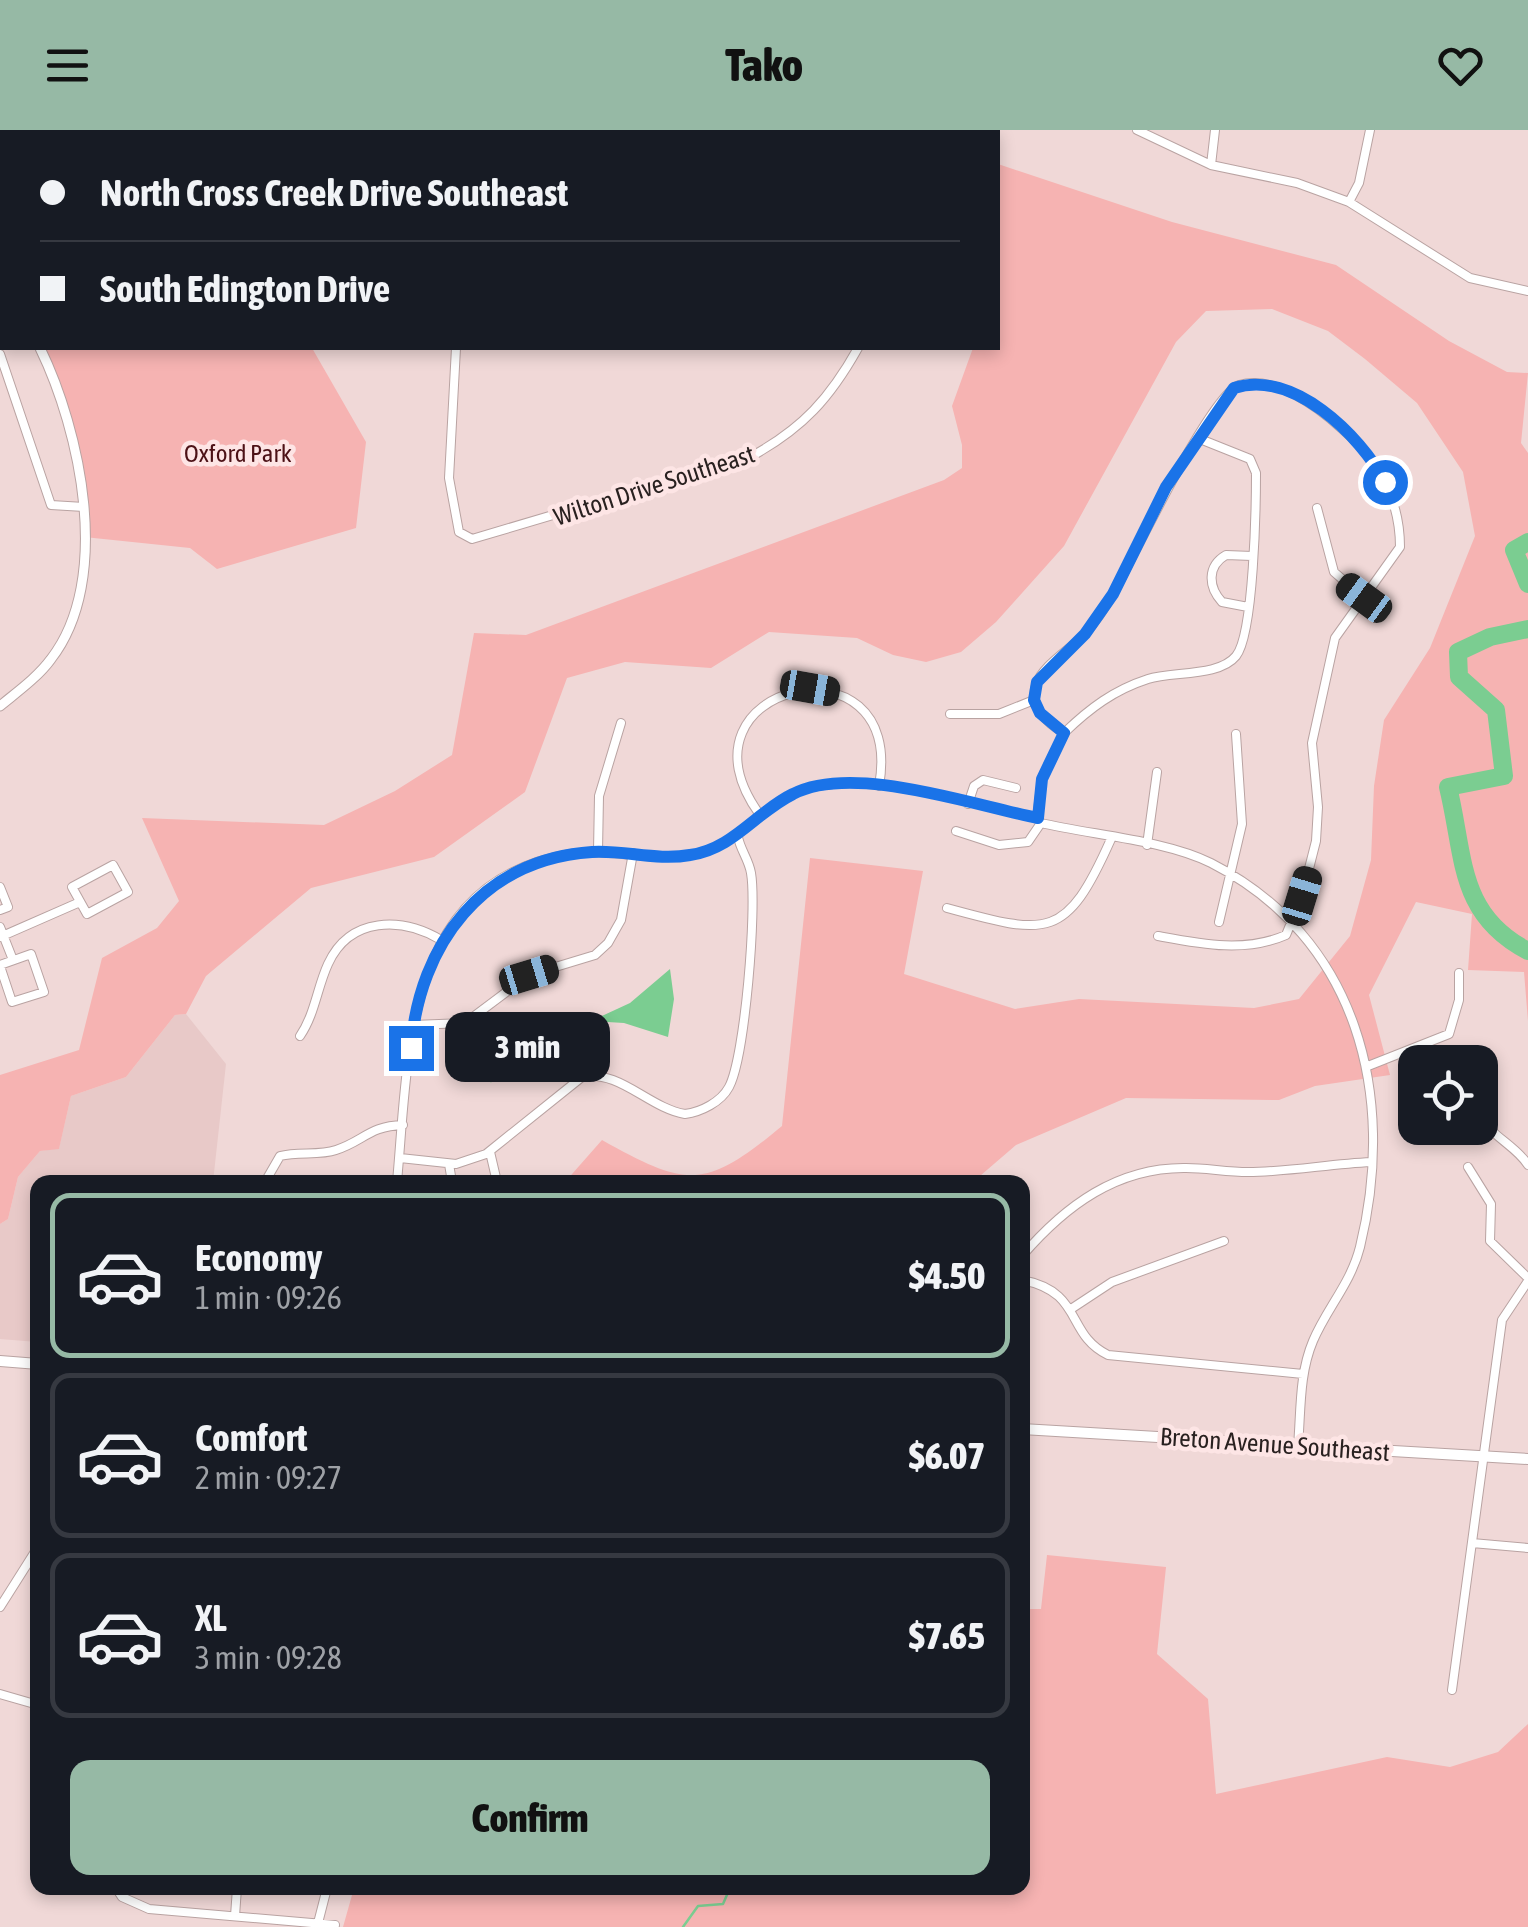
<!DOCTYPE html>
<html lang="en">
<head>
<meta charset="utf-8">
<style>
	body { margin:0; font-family:"Asap Condensed",sans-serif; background:#20242c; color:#f1f3f6; height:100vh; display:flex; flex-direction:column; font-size:38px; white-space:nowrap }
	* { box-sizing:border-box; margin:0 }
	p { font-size:32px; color:#9ea1a6 }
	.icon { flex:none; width:55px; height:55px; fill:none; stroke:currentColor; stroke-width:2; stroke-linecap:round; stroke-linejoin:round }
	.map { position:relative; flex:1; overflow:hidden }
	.side { position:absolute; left:30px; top:1045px; width:1000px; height:720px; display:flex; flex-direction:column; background:#171b24; border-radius:20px; box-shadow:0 5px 15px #0003 }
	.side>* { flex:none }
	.hud { position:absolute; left:0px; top:0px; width:1000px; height:220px; box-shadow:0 5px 15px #0003; display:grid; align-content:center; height:220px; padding:0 40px; background:#171b24 }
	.buttons { position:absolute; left:1398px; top:915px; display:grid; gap:20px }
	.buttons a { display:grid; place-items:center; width:100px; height:100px; border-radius:20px; background:#171b24; box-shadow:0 5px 15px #0003; font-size:50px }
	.end { position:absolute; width:45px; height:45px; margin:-22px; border:12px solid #1a73e8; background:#fff; box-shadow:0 0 0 5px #fff }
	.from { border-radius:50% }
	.bubble { position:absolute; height:70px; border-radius:20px; background:#171b24; box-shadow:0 5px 15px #0003; font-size:32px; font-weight:800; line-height:70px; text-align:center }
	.car { position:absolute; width:30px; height:60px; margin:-30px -15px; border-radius:12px; box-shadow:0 0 8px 2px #0007; background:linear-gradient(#222 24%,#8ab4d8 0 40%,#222 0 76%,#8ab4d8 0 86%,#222 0) }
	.hud b { display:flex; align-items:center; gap:35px; height:95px; font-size:38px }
	.hud b+b { border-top:2px solid #363941 }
	.hud i { width:25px; height:25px; background:#f1f3f6 }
	ul { padding:18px 0 0; list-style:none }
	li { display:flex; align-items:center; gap:30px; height:165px; margin:0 20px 15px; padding:0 20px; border:5px solid #363941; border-radius:20px }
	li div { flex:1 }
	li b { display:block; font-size:38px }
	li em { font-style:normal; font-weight:800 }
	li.current { border-color:#96b9a5 }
	li>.icon { width:90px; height:90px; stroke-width:1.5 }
	.cta { display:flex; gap:20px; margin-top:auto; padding:20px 40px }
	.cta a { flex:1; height:115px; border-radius:20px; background:#96b9a5; color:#111; font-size:40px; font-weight:800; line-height:115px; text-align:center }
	header { display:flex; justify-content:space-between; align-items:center; height:130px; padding:0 40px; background:#96b9a5; color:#111; font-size:45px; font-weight:800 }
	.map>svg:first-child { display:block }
	.built { fill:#e8c9c8 }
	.green { fill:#f6b3b2 }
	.water { fill:#7bcd91 }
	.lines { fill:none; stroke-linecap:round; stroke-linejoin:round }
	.stream { stroke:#7bcd91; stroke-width:2.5 }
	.river { stroke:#7bcd91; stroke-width:18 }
	.minor-casing { stroke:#b9a3a2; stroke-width:10 }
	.tertiary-casing { stroke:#b9a3a2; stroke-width:11 }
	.secondary-casing { stroke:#b9a3a2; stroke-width:12 }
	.minor { stroke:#fff; stroke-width:8 }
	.tertiary { stroke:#fff; stroke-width:9 }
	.secondary { stroke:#fff; stroke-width:10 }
	.route { stroke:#1a73e8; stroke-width:12 }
	.labels { text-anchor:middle; stroke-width:9; stroke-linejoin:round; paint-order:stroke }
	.park-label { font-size:25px; fill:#4c1116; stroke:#fde5e5 }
	.street-label { font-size:25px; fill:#292120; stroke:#fde5e5 }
</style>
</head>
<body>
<header><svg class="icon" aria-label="menu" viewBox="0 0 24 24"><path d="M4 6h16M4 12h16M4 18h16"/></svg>Tako<svg class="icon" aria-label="heart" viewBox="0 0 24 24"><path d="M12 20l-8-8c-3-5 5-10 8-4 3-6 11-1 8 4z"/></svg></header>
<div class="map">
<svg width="1528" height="1797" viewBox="0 0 1528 1797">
	<rect width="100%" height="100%" fill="#f0d8d7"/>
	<path class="built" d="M186,884L226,934L213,1052H38L37,1212L0,1209V1094L8,1089L18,1047L40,1021L59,1018L71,966L126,947L175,885Z"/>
	<path class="green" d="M998,34L1172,92L1336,135L1449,211L1507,242L1528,243L1521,313L1528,323V891L1524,842L1468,840L1472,784L1416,772L1369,865L1390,945L1315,956L1279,970L1126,968L1016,1015L973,1052H565L602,1010C688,1058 705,1060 782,996L810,728L923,741L904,844L1015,879L1079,869L1254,878L1299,869L1350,806L1371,730L1374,656L1384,590L1430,518L1475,406L1463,342L1417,273L1365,229L1328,201L1272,179L1206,181L1176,212L1064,416L996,492L961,522L926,532L893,525L857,508L769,502L711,538L625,532L567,548L525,662L434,727L311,758L206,846L186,884L175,885L126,947L71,966L59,1019L40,1021L18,1047L8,1089L0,1094V945L79,920L102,828L157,798L179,771L142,688L324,695L395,661L452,625L474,503L526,505L944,350L962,338V315L952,276L973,218H998Z
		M40,218H312L366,312L356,398L217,439L190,418L84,407L71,301Z
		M1047,1425L1166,1437L1157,1524L1208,1569L1216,1664L1387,1627L1450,1637L1498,1622L1528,1594V1797H343L354,1758H1022L1023,1479H1041Z"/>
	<path class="water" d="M670,839L674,869L668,907L624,893L591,891L630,873Z"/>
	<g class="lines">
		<path class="stream" d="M491,951L560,899L591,891
			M683,1797L698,1776L723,1774L730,1758"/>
		<path class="river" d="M1528,412L1514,420L1528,454
			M1528,499L1490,507L1458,522L1459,547L1496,580L1504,646L1448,657C1465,726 1457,784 1528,821"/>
		<g class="minor-casing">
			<path id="minor" d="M138,0V2
				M380,0L382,2
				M547,0L548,2
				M1137,0L1211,35L1297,53L1349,72L1470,148L1528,161
				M312,2L315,0
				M1211,35L1215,0
				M1349,72L1359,53L1370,0
				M456,218L449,348L459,402L472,409L752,326C803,298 830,268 858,218
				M0,224L51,375L84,377
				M1317,378L1334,442L1364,468
				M1248,477L1222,472C1208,457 1207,436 1226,425L1252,426
				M950,584H999L1034,570
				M1064,603C1090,578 1114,560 1148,549C1172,541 1219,547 1236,526C1254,504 1256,375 1256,343L1250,329L1200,309
				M968,674L974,656L983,650L1016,658
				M760,685C664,553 907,500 879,656
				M1037,688L1042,649L1064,603C1047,593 1029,577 1036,555C1042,536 1069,520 1083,506C1094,494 1106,477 1114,462C1132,430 1211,264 1239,255C1275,245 1317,276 1341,298C1377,329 1400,369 1400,417L1335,508L1312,613L1318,677L1316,711L1302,766L1286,805C1245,823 1201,814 1158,806
				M956,701L999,715L1028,712L1041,693
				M1147,715L1157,642
				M598,721L599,666L621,593
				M113,735L128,762L87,784L72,757Z
				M0,757L8,777L0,780
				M947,778C1049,806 1066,810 1111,709
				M1219,792L1242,694L1236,604
				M0,797L13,830
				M0,807L80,772
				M0,835L31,824L44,862L12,872L0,836
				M413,895L465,893L529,845L595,825L608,813L621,790L633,723
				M300,906C315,884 317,858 328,834C350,786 402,787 441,810
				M1368,936L1449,904L1459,870V843
				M1480,983C1486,1004 1516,1015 1528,1035
				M490,1022L497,1052
				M400,1028L456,1034L486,1024L582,947C619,939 649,978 685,984C701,982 721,972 729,957C745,927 757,778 751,743C749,730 740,719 738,707
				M449,1034L452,1052
				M1468,1037L1491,1074L1490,1111L1528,1148
				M265,1052L280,1026C298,1021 319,1026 336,1020C364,1011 369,996 403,995
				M397,1052C409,922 404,751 570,724C611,718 650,732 691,725C733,718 756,682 793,664C854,634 972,675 1037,688L1041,693C1092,705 1165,710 1211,733C1358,808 1397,966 1360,1117C1351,1153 1327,1178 1313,1211C1299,1244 1301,1281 1298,1316
				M1022,1126C1065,1076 1117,1037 1186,1038C1206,1038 1227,1042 1248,1042C1288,1042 1329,1034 1371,1032
				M1022,1150C1084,1162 1065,1204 1108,1225L1303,1244
				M1071,1179L1112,1152L1224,1111
				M1472,1413L1528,1418
				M0,1477L38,1417
				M1452,1560L1502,1190L1528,1151
				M0,1564L38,1575
				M116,1758L122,1767L149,1779L335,1795
				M235,1786L237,1758
				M317,1797L327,1758"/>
		</g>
		<g class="tertiary-casing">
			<path id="tertiary" d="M0,165L2,167
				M0,576C17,562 38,547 51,529C113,449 80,300 40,218"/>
		</g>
		<g class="secondary-casing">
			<path id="secondary" d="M0,1231L38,1234
				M1022,1299L1528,1329"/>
		</g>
		<use href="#minor" class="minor"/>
		<use href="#tertiary" class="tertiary"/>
		<use href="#secondary" class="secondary"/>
	</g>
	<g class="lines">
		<path class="route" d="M411,918C419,814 483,729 592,722C625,720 657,731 690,725C733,719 756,682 793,664C853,633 972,675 1038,688L1042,649L1064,603L1040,583L1034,570L1037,552L1085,504L1113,464L1166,357L1234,258C1293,239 1360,305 1385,352"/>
	</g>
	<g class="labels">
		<g class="park-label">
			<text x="238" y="332">Oxford Park</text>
		</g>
		<g class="street-label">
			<text transform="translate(654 355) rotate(-18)" y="9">Wilton Drive Southeast</text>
			<text transform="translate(1275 1314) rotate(4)" y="9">Breton Avenue Southeast</text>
		</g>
	</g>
</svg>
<div class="buttons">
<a><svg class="icon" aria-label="locate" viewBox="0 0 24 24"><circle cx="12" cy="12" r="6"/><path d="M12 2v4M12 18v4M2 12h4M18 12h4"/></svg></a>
</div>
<i class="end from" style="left:1385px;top:352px"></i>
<i class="end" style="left:411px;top:918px"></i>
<div class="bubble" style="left:445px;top:882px;width:165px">3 min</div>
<i class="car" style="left:1364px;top:468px;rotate:306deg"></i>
<i class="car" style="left:810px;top:558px;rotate:100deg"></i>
<i class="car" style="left:1302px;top:766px;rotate:17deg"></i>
<i class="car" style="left:529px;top:845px;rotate:73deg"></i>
<div class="hud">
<b><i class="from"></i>North Cross Creek Drive Southeast</b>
<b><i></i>South Edington Drive</b>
</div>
<section class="side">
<ul>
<li class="current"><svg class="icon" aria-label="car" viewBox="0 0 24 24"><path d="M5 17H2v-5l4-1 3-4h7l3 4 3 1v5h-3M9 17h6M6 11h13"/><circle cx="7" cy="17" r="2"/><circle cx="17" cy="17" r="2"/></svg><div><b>Economy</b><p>1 min · 09:26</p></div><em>$4.50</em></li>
<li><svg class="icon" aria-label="car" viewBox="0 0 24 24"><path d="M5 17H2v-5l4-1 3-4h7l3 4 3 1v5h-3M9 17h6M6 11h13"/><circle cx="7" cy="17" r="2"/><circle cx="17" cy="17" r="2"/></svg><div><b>Comfort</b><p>2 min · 09:27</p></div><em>$6.07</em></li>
<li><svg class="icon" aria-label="car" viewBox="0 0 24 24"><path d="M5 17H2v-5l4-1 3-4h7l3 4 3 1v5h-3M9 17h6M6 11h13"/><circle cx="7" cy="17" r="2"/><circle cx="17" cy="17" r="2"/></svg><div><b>XL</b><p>3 min · 09:28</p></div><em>$7.65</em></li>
</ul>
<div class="cta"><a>Confirm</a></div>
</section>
</div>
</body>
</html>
